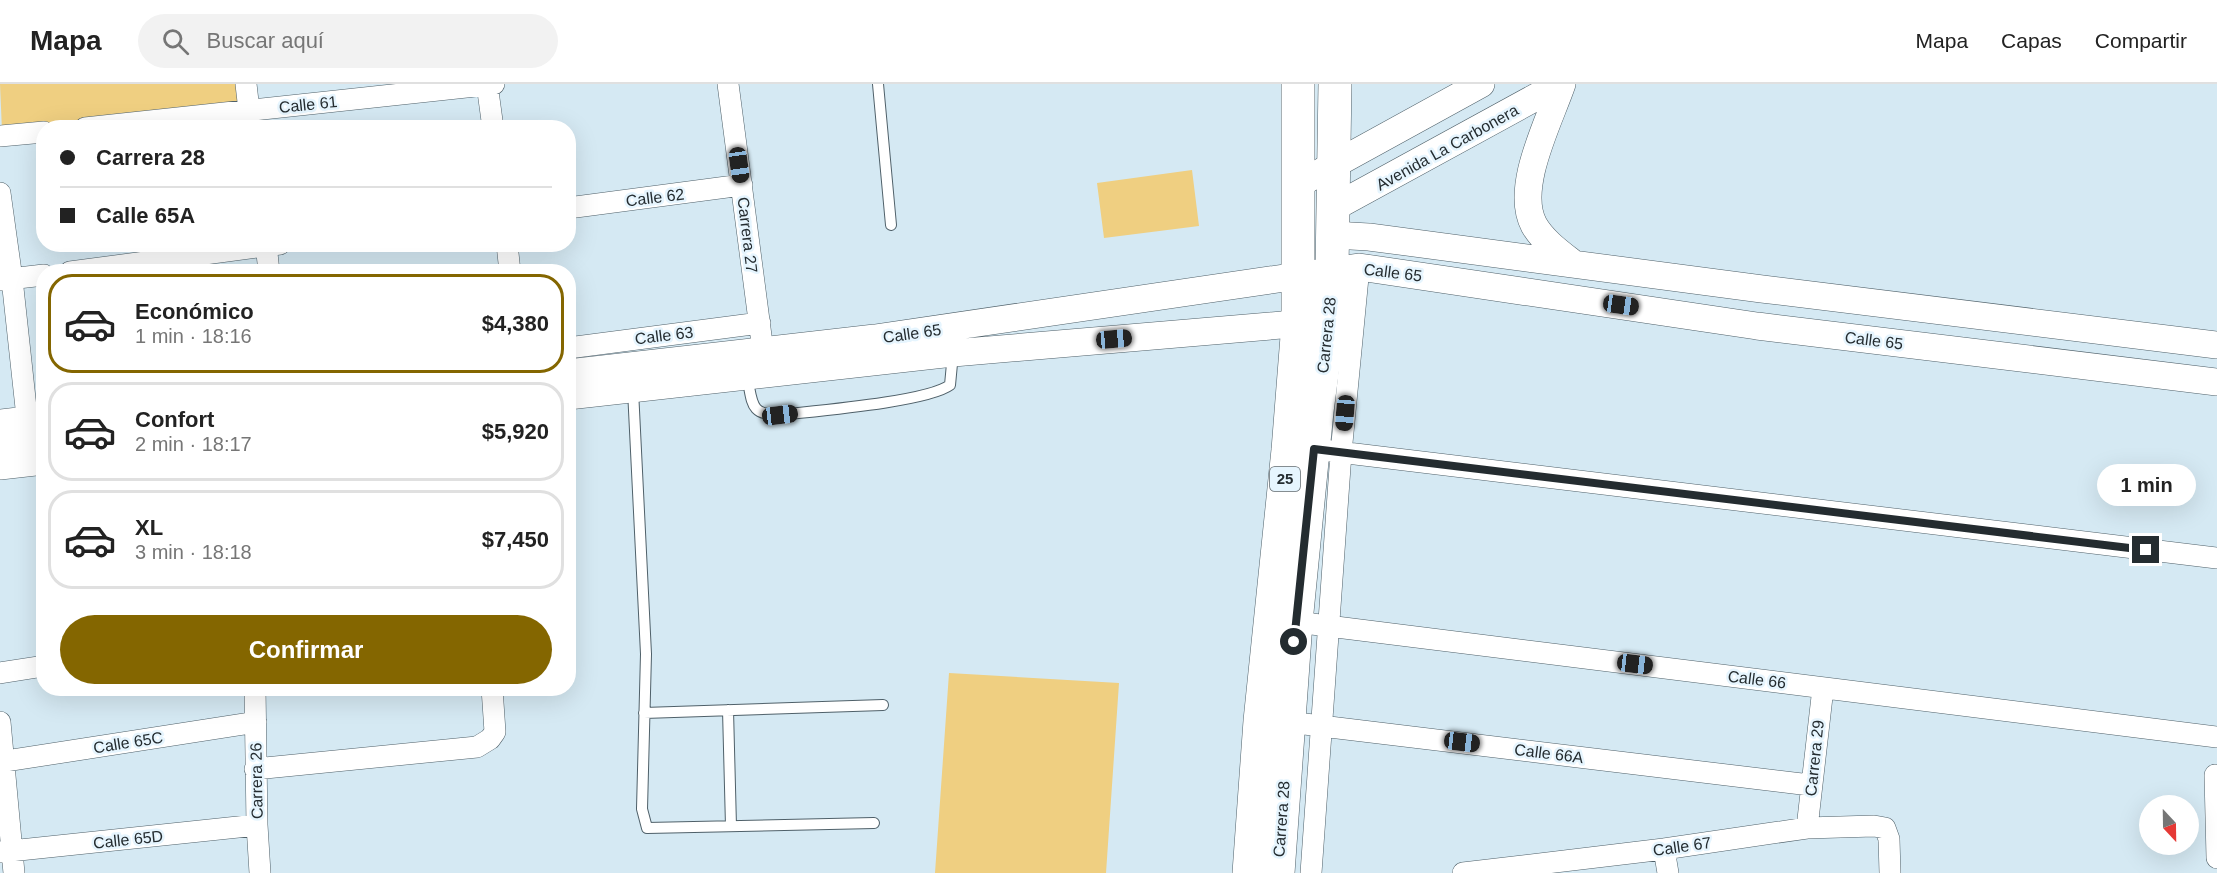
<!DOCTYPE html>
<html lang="es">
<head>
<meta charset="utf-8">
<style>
	body { margin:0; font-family:Helvetica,sans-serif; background:#f2f2f2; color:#222; height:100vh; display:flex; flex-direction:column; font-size:22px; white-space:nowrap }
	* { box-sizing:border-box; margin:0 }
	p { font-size:20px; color:#767676 }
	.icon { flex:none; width:33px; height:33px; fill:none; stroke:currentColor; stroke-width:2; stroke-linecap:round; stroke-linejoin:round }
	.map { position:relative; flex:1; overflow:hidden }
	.drawer { position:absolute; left:36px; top:180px; width:540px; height:432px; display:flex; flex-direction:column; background:#fff; border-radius:24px; box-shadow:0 6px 24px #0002 }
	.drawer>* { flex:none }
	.banner { position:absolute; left:36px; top:36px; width:540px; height:132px; border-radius:24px; box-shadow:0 6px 24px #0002; display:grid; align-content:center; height:132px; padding:0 24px; background:#fff }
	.needle { width:39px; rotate:158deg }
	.controls { position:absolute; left:2139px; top:711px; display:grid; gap:12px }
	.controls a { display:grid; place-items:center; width:60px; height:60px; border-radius:50%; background:#fff; box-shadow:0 6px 24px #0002; font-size:30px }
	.end { position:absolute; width:27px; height:27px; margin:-14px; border:8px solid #242c30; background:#fff; box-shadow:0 0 0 3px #fff }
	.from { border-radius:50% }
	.bubble { position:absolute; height:42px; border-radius:21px; background:#fff; box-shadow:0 6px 24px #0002; font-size:20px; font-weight:700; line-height:42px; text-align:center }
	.car { position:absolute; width:18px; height:36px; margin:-18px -9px; border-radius:8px; box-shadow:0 0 4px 2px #0007; background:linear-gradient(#222 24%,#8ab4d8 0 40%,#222 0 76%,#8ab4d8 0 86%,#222 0) }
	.banner b { display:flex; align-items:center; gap:21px; height:57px; font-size:22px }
	.banner b+b { border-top:2px solid #e0e0e0 }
	.banner i { width:15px; height:15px; background:#222 }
	ul { padding:10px 0 0; list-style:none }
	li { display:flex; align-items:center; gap:18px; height:99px; margin:0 12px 9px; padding:0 12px; border:3px solid #e0e0e0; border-radius:24px }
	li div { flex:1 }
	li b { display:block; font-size:22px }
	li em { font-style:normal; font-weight:700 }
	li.selected { border-color:#846600 }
	li>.icon { width:54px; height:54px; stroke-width:1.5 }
	.button { display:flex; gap:12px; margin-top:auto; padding:12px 24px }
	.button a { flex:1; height:69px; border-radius:36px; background:#846600; color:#fff; font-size:24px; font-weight:700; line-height:69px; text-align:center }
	header { display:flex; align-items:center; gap:36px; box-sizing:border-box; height:84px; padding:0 30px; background:#fff; border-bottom:2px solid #e0e0e0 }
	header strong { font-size:28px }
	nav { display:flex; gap:33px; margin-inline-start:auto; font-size:21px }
	.search { width:420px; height:54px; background:#f2f2f2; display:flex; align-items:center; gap:15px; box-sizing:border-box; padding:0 21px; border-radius:33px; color:#767676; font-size:22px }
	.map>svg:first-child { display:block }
	.green { fill:#efcf81 }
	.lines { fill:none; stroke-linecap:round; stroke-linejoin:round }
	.service-casing { stroke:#4f6069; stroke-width:12 }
	.minor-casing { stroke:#4f6069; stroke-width:22 }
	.tertiary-casing { stroke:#4f6069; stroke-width:28 }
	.primary-casing { stroke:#4f6069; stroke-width:34 }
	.service { stroke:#fff; stroke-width:10 }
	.minor { stroke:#fff; stroke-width:21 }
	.tertiary { stroke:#fff; stroke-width:27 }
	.primary { stroke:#fff; stroke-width:33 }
	.route { stroke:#242c30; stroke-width:8 }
	.labels { text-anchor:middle; stroke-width:5; stroke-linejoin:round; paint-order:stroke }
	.shield { fill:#e6f5fe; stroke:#5e686e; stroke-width:1.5 }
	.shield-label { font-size:15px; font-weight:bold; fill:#242c30 }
	.street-label { font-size:16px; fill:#242c30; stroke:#e6f5fe }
</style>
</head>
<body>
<header>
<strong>Mapa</strong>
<div class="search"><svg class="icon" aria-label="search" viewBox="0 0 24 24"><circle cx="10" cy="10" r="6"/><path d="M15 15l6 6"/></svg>Buscar aquí</div>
<nav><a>Mapa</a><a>Capas</a><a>Compartir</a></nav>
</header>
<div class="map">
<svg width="2217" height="789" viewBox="0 0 2217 789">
	<rect width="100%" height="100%" fill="#d5e9f3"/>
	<path class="green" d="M0,0H239L242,22L2,47Z
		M1192,86L1199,142L1104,154L1097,99Z
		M949,589L1119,599L1106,789H935Z"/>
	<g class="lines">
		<g class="service-casing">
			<path id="service" d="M878,0L891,141
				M747,293C753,319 749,331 780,331C814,327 927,318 950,301L953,269
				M633,306L646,570L642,725L647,744L874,739
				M728,626L731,742
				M644,629L883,621"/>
		</g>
		<g class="minor-casing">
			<path id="minor" d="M246,0L251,44
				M487,0L493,44
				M728,0L763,267
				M85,44L494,0
				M0,52L44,48
				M0,109L12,195L27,333
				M568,124L742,101
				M266,160L269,188
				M507,160L510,188
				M70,188L280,160
				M0,196L44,191
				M568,264L760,239
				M0,336L44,331
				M1314,365L2217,474
				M1296,538L2217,653
				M0,589L44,582
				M255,604L257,741L260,789
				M0,638L14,789
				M1288,638L1810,701
				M0,678L256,638
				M255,685L477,663L490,655L495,648L492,604
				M2215,691L2217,774
				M1807,744L1823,604
				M1664,765L1668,789
				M0,768L257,741
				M1311,789L1341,369L1359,183
				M1463,789L1664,765L1807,744L1874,742L1885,744L1889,755L1890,789"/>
		</g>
		<g class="tertiary-casing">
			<path id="tertiary" d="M1562,0C1549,38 1514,104 1534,141C1543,157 1560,169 1574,180
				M1299,100L1481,0
				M1333,124L1560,0
				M1333,151L1369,153L1762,205L2217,261
				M568,289L875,254L1359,183L1757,242L2217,298
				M568,312L953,269L1317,238
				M0,359L44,354
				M0,382L44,377"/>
		</g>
		<g class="primary-casing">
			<path id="primary" d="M1249,789L1260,637L1288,366L1298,240V0
				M1278,789L1296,538L1317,327L1329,237L1332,185L1335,0"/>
		</g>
		<use href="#service" class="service"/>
		<use href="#minor" class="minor"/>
		<use href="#tertiary" class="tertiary"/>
		<use href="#primary" class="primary"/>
	</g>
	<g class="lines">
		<path class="route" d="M1294,558L1314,365L2146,466"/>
	</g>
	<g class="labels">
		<rect class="shield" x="1270" y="383" width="30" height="24" rx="4.5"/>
		<g class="shield-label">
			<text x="1285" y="400">25</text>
		</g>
		<g class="street-label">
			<text transform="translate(308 20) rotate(-6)" y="6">Calle 61</text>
			<text transform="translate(1447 63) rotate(-29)" y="6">Avenida La Carbonera</text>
			<text transform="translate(655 113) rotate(-7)" y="6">Calle 62</text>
			<text transform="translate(748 151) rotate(83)" y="6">Carrera 27</text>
			<text transform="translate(1393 188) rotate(7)" y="6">Calle 65</text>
			<text transform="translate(912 249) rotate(-8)" y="6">Calle 65</text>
			<text transform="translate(664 251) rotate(-7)" y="6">Calle 63</text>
			<text transform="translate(1326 251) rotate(-84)" y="6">Carrera 28</text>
			<text transform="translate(1874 256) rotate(7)" y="6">Calle 65</text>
			<text transform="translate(1757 595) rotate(7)" y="6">Calle 66</text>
			<text transform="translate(128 658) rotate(-9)" y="6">Calle 65C</text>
			<text transform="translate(1549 669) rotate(7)" y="6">Calle 66A</text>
			<text transform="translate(1814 674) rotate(-84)" y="6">Carrera 29</text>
			<text transform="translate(256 697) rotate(-91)" y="6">Carrera 26</text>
			<text transform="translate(1281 735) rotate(-86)" y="6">Carrera 28</text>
			<text transform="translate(128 755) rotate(-6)" y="6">Calle 65D</text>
			<text transform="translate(1682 762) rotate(-8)" y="6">Calle 67</text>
		</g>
	</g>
</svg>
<div class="controls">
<a><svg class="needle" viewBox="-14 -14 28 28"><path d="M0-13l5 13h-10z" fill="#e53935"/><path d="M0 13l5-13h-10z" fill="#767676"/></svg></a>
</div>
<i class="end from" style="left:1294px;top:558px"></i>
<i class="end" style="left:2146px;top:466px"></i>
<div class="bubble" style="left:2097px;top:380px;width:99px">1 min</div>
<i class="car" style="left:739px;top:81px;rotate:172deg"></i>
<i class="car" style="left:1621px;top:221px;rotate:98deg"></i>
<i class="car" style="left:1114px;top:255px;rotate:85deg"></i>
<i class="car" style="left:1345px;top:329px;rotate:185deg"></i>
<i class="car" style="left:780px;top:331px;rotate:83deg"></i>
<i class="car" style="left:1635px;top:580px;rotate:97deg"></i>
<i class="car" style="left:1462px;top:658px;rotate:97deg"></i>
<div class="banner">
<b><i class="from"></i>Carrera 28</b>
<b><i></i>Calle 65A</b>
</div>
<section class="drawer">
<ul>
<li class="selected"><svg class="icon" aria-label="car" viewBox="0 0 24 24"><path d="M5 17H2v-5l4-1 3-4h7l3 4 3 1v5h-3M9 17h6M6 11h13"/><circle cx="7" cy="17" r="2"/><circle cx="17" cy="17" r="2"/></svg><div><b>Económico</b><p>1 min · 18:16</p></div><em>$4,380</em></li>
<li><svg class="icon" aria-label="car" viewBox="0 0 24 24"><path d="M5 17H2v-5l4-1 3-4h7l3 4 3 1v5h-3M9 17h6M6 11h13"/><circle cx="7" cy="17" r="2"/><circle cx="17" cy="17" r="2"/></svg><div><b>Confort</b><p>2 min · 18:17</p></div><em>$5,920</em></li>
<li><svg class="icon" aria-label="car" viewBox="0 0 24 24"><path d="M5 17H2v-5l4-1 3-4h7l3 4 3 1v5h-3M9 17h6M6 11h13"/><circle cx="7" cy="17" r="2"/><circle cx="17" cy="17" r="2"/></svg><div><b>XL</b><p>3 min · 18:18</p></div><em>$7,450</em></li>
</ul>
<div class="button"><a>Confirmar</a></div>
</section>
</div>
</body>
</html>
